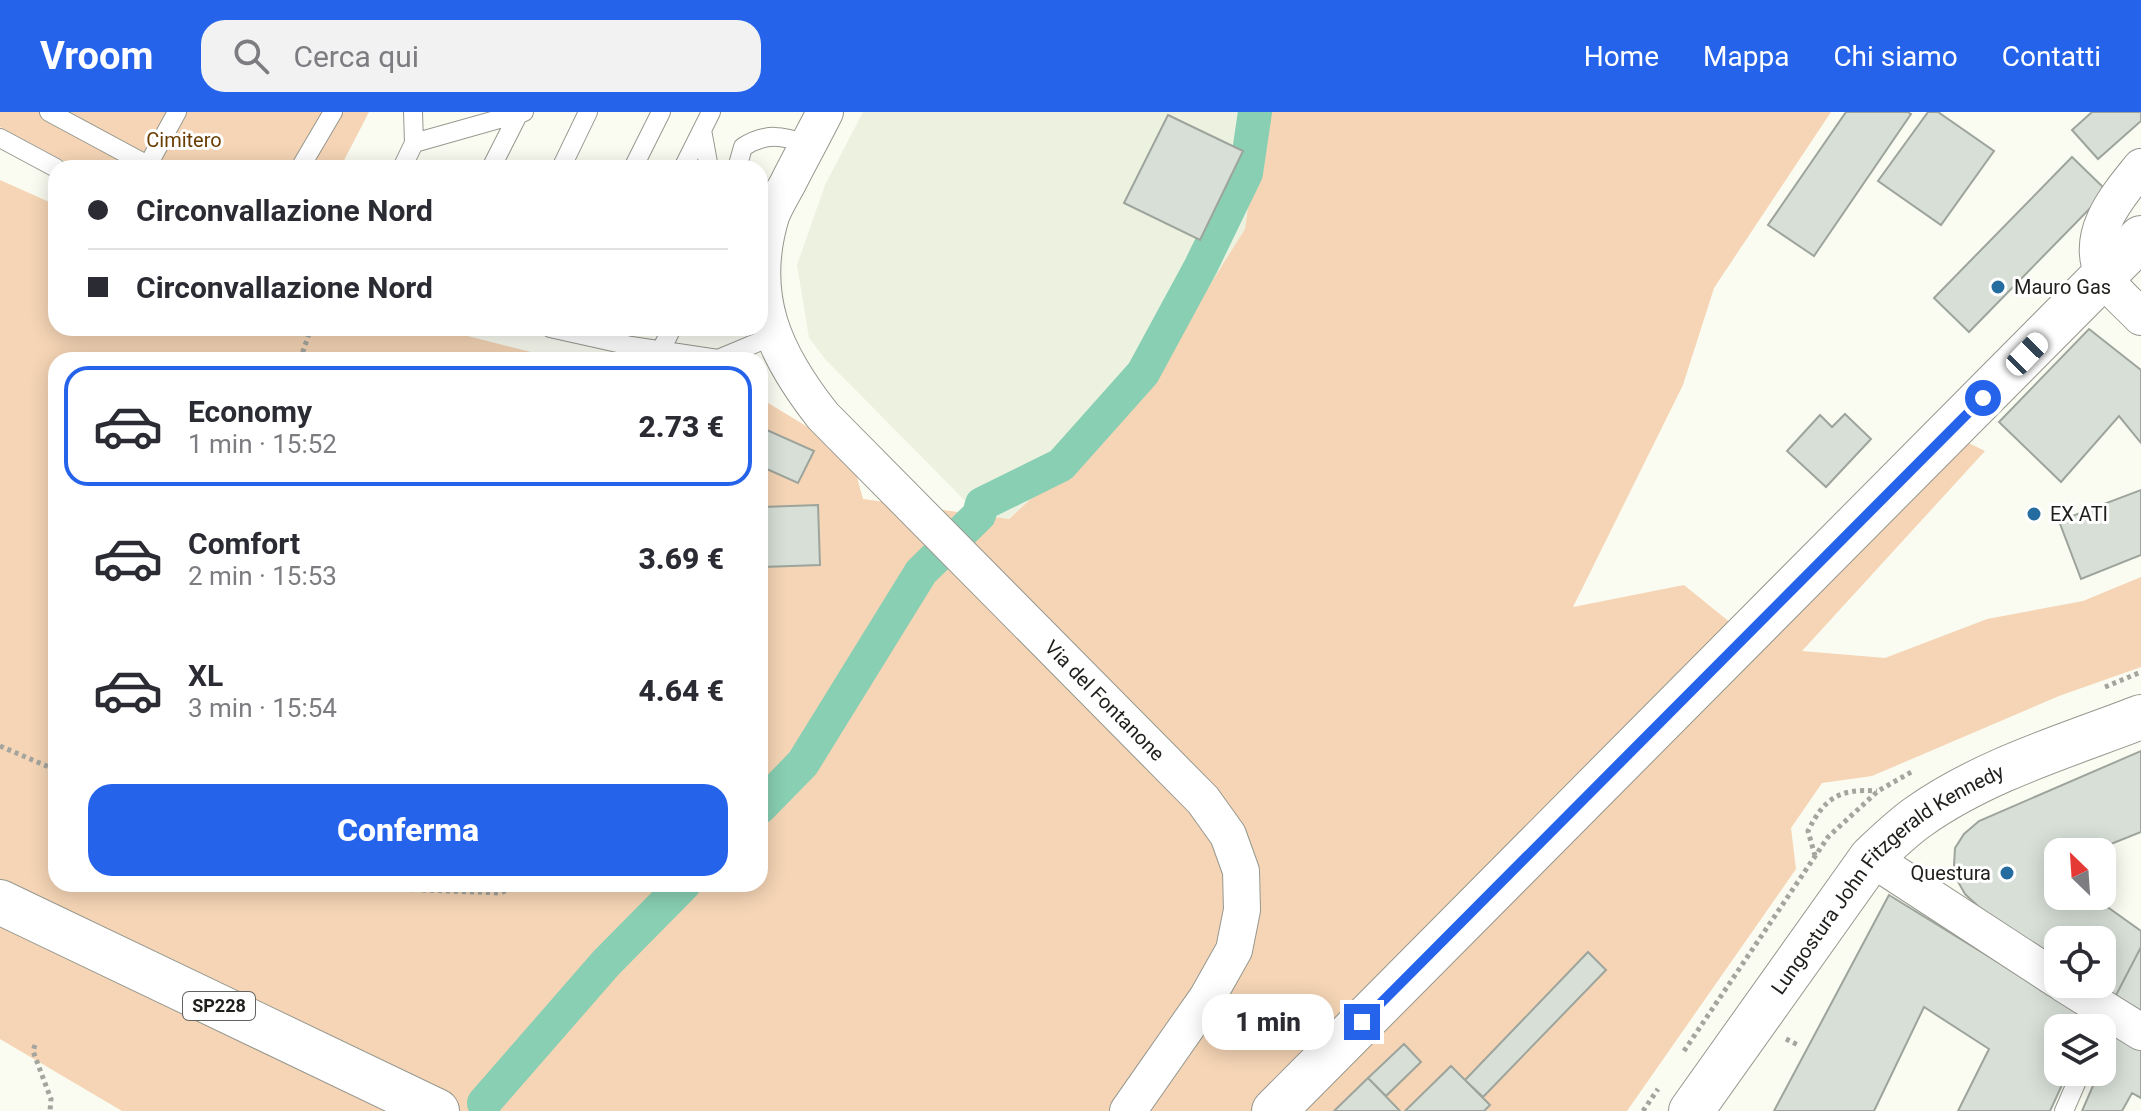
<!DOCTYPE html>
<html lang="it">
<head>
<meta charset="utf-8">
<style>
	body { margin:0; font-family:Roboto,sans-serif; background:#f2f2f3; color:#2b2b33; height:100vh; display:flex; flex-direction:column; font-size:30px; white-space:nowrap }
	* { box-sizing:border-box; margin:0 }
	p { font-size:26px; color:#7c7c81 }
	.icon { flex:none; width:44px; height:44px; fill:none; stroke:currentColor; stroke-width:2; stroke-linecap:round; stroke-linejoin:round }
	.map { position:relative; flex:1; overflow:hidden }
	.drawer { position:absolute; left:48px; top:240px; width:720px; height:540px; display:flex; flex-direction:column; background:#fff; border-radius:24px; box-shadow:0 4px 20px #0003 }
	.drawer>* { flex:none }
	.top-card { position:absolute; left:48px; top:48px; width:720px; height:176px; border-radius:24px; box-shadow:0 4px 20px #0003; display:grid; align-content:center; height:176px; padding:0 40px; background:#fff }
	.needle { width:52px; rotate:335deg }
	.controls { position:absolute; left:2044px; top:726px; display:grid; gap:16px }
	.controls a { display:grid; place-items:center; width:72px; height:72px; border-radius:16px; background:#fff; box-shadow:0 4px 20px #0003; font-size:40px }
	.end { position:absolute; width:36px; height:36px; margin:-18px; border:10px solid #2563eb; background:#fff; box-shadow:0 0 0 4px #fff }
	.from { border-radius:50% }
	.bubble { position:absolute; height:56px; border-radius:24px; background:#fff; box-shadow:0 4px 20px #0003; font-size:26px; font-weight:800; line-height:56px; text-align:center }
	.car { position:absolute; width:24px; height:48px; margin:-24px -12px; border-radius:10px; box-shadow:0 0 6px 2px #0007; background:linear-gradient(#fff 24%,#345 0 40%,#fff 0 76%,#345 0 86%,#fff 0) }
	.top-card b { display:flex; align-items:center; gap:28px; height:76px; font-size:30px }
	.top-card b+b { border-top:2px solid #e1e1e2 }
	.top-card i { width:20px; height:20px; background:#2b2b33 }
	ul { padding:14px 0 0; list-style:none }
	li { display:flex; align-items:center; gap:24px; height:120px; margin:0 16px 12px; padding:0 24px; border:4px solid transparent; border-radius:24px }
	li div { flex:1 }
	li b { display:block; font-size:30px }
	li em { font-style:normal; font-weight:800 }
	li.current { border-color:#2563eb }
	li>.icon { width:72px; height:72px; stroke-width:1.5 }
	.button { display:flex; gap:16px; margin-top:auto; padding:16px 40px }
	.button a { flex:1; height:92px; border-radius:24px; background:#2563eb; color:#fff; font-size:32px; font-weight:800; line-height:92px; text-align:center }
	header { display:flex; align-items:center; gap:48px; box-sizing:border-box; height:112px; padding:0 40px; background:#2563eb; color:#fff }
	header strong { font-size:38px }
	nav { display:flex; gap:44px; margin-inline-start:auto; font-size:28px }
	.search { width:560px; height:72px; background:#f2f2f3; display:flex; align-items:center; gap:20px; box-sizing:border-box; padding:0 28px; border-radius:24px; color:#7c7c81; font-size:30px }
	.map>svg:first-child { display:block }
	.built { fill:#edf1e0 }
	.green { fill:#f5d5b5 }
	.lines { fill:none; stroke-linecap:round; stroke-linejoin:round }
	.canal { stroke:#88cfb3; stroke-width:34 }
	.building { fill:#d7dfd7; stroke:#9da49c; stroke-width:2 }
	.lane-casing { stroke:#96988f; stroke-width:20 }
	.street-casing { stroke:#96988f; stroke-width:38 }
	.secondary-casing { stroke:#96988f; stroke-width:46 }
	.primary-casing { stroke:#96988f; stroke-width:46 }
	.path { stroke:#a4a59e; stroke-width:5; stroke-dasharray:4 4; stroke-linecap:butt }
	.lane { stroke:#fff; stroke-width:18 }
	.street { stroke:#fff; stroke-width:36 }
	.secondary { stroke:#fff; stroke-width:44 }
	.primary { stroke:#fff; stroke-width:44 }
	.route { stroke:#2563eb; stroke-width:10 }
	.poi-dot { fill:#256da1; stroke:#fff; stroke-width:3 }
	.labels { text-anchor:middle; stroke-width:6; stroke-linejoin:round; paint-order:stroke }
	.shield { fill:#fff; stroke:#626360; stroke-width:2 }
	.shield-label { font-size:18px; font-weight:bold; fill:#1f201c }
	.park-label { font-size:20px; fill:#693d01; stroke:#fff }
	.poi-label { font-size:20px; fill:#1f201c; stroke:#fff; text-anchor:start }
	.street-label { font-size:20px; fill:#1f201c; stroke:#fff }
</style>
</head>
<body>
<header>
<strong>Vroom</strong>
<div class="search"><svg class="icon" aria-label="search" viewBox="0 0 24 24"><circle cx="10" cy="10" r="6"/><path d="M15 15l6 6"/></svg>Cerca qui</div>
<nav><a>Home</a><a>Mappa</a><a>Chi siamo</a><a>Contatti</a></nav>
</header>
<div class="map">
<svg width="2141" height="999" viewBox="0 0 2141 999">
	<rect width="100%" height="100%" fill="#fafcf2"/>
	<path class="built" d="M863,0H1261L1245,117L1144,292L1008,407L979,403L826,248L809,226L797,153L825,73Z"/>
	<path class="green" d="M0,0H369L340,56H77L0,15Z
		M1261,0H1831L1714,176L1683,273L1573,495L1684,473L1753,529L1950,322L1985,339L1802,539L1885,546L1987,507L2083,489L2141,465V555L2059,584L1872,664L1822,671L1791,716L1796,757L1627,999H122L0,927V68L56,93V216H436L539,242L591,248H56V772H760V286L811,317L855,358L863,387L1009,407L1138,288L1245,117Z"/>
	<g class="lines">
		<path class="canal" d="M760,695L803,651L921,460L979,403L982,392L1061,353L1143,261L1201,154L1246,61L1255,0
			M484,991L606,851L684,772"/>
	</g>
	<path class="building" d="M1846,0H1908L1911,2L1814,144L1768,113Z
		M1928,0H1938L1994,39L1941,113L1878,69Z
		M2092,0H2141V9L2098,47L2072,18Z
		M1168,3L1243,39L1200,128L1124,91Z
		M2072,45L2107,79L1969,220L1934,186Z
		M2089,217L2141,258V331L2119,304L2061,370L1999,310Z
		M1845,302L1871,327L1826,375L1787,339L1820,303L1832,315Z
		M760,315L814,339L798,371L760,354Z
		M2141,378V443L2081,467L2059,409Z
		M818,393L820,453L760,455V395Z
		M2141,639V720L2091,740H2058V784H2092L2141,819V835L2113,889L2089,872H2102V828H2058V851L1979,795L1965,782L1957,768L1954,753L1955,736L1964,722L1979,709Z
		M1889,783L2092,908L2088,916H2058V960H2068L2050,999H1958L1989,937L1924,895L1874,999H1774Z
		M2141,835V903L2113,889Z
		M1588,840L1606,858L1483,985L1465,968Z
		M2116,923L2141,937V986L2132,981L2122,999H2082L2099,960H2102V954Z
		M1404,932L1421,950L1386,984L1368,966Z
		M1451,954L1490,993L1484,999H1405Z
		M1368,966L1400,999H1334Z"/>
	<g class="lines">
		<g class="lane-casing">
			<path id="lane" d="M49,0L153,56
				M413,0L414,31
				M702,18L709,56
				M0,26L56,56
				M148,53L177,0
				M300,56L333,0
				M402,56L414,31L524,0
				M491,56L519,1
				M561,56L588,0
				M633,56L661,0
				M683,56L711,0
				M737,56L743,35C766,20 783,24 808,32
				M550,216L631,234L718,247L773,224
				M661,238L672,216
				M2064,999L2081,960"/>
		</g>
		<g class="street-casing">
			<g id="street">
				<path id="s1" d="M825,0C813,24 800,47 788,71C782,82 775,93 771,104C747,184 774,242 823,304L1203,688L1228,723L1241,759L1242,798L1234,838L1207,886L1128,999"/>
				<path d="M2141,55C2117,85 2085,121 2103,162C2110,177 2130,193 2141,205"/>
				<path d="M1871,746L2058,868"/>
				<path d="M2064,872L2141,920"/>
			</g>
		</g>
		<g class="secondary-casing">
			<g id="secondary">
				<path id="s2" d="M1691,999L1871,746C1886,732 1901,717 1918,705C1984,658 2066,634 2141,605"/>
			</g>
		</g>
		<g class="primary-casing">
			<path id="primary" d="M0,790L437,999
				M1274,999L2141,126"/>
		</g>
		<path class="path" d="M300,248L311,216
			M2105,575L2141,560
			M0,634L56,658
			M1815,744L1808,719C1824,686 1840,676 1877,679
			M379,772C398,778 417,781 435,772
			M422,778L501,781L519,772
			M1786,927L1800,934
			M35,933L33,939L51,987L50,999
			M1684,939L1828,725L1878,679L1913,659
			M1643,999L1658,977"/>
		<use href="#lane" class="lane"/>
		<use href="#street" class="street"/>
		<use href="#secondary" class="secondary"/>
		<use href="#primary" class="primary"/>
	</g>
	<g class="lines">
		<path class="route" d="M1362,910L1983,286"/>
	</g>
	<g class="poi-dot">
		<circle cx="1998" cy="175" r="8"/>
		<circle cx="2034" cy="402" r="8"/>
		<circle cx="2007" cy="761" r="8"/>
	</g>
	<g class="labels">
		<rect class="shield" x="183" y="880" width="72" height="28" rx="6"/>
		<g class="shield-label">
			<text x="219" y="900">SP228</text>
		</g>
		<g class="park-label">
			<text x="184" y="35">Cimitero</text>
		</g>
		<g class="poi-label">
			<text x="2014" y="182">Mauro Gas</text>
			<text x="2050" y="409">EX ATI</text>
			<text x="1991" y="768" text-anchor="end">Questura</text>
		</g>
		<g class="street-label">
			<text dy="7" stroke="none"><textPath href="#s1" startOffset="734">Via del Fontanone</textPath></text>
			<text dy="7" stroke="none"><textPath href="#s2" startOffset="308">Lungostura John Fitzgerald Kennedy</textPath></text>
		</g>
	</g>
</svg>
<div class="controls">
<a><svg class="needle" viewBox="-14 -14 28 28"><path d="M0-13l5 13h-10z" fill="#e53935"/><path d="M0 13l5-13h-10z" fill="#7c7c81"/></svg></a>
<a><svg class="icon" aria-label="locate" viewBox="0 0 24 24"><circle cx="12" cy="12" r="6"/><path d="M12 2v4M12 18v4M2 12h4M18 12h4"/></svg></a>
<a><svg class="icon" aria-label="layers" viewBox="0 0 24 24"><path d="M12 4l9 5-9 5-9-5zM3 14l9 5 9-5"/></svg></a>
</div>
<i class="end from" style="left:1983px;top:286px"></i>
<i class="end" style="left:1362px;top:910px"></i>
<div class="bubble" style="left:1202px;top:882px;width:132px">1 min</div>
<i class="car" style="left:2027px;top:242px;rotate:44deg"></i>
<div class="top-card">
<b><i class="from"></i>Circonvallazione Nord</b>
<b><i></i>Circonvallazione Nord</b>
</div>
<section class="drawer">
<ul>
<li class="current"><svg class="icon" aria-label="car" viewBox="0 0 24 24"><path d="M5 17H2v-5l4-1 3-4h7l3 4 3 1v5h-3M9 17h6M6 11h13"/><circle cx="7" cy="17" r="2"/><circle cx="17" cy="17" r="2"/></svg><div><b>Economy</b><p>1 min · 15:52</p></div><em>2.73 €</em></li>
<li><svg class="icon" aria-label="car" viewBox="0 0 24 24"><path d="M5 17H2v-5l4-1 3-4h7l3 4 3 1v5h-3M9 17h6M6 11h13"/><circle cx="7" cy="17" r="2"/><circle cx="17" cy="17" r="2"/></svg><div><b>Comfort</b><p>2 min · 15:53</p></div><em>3.69 €</em></li>
<li><svg class="icon" aria-label="car" viewBox="0 0 24 24"><path d="M5 17H2v-5l4-1 3-4h7l3 4 3 1v5h-3M9 17h6M6 11h13"/><circle cx="7" cy="17" r="2"/><circle cx="17" cy="17" r="2"/></svg><div><b>XL</b><p>3 min · 15:54</p></div><em>4.64 €</em></li>
</ul>
<div class="button"><a>Conferma</a></div>
</section>
</div>
</body>
</html>
